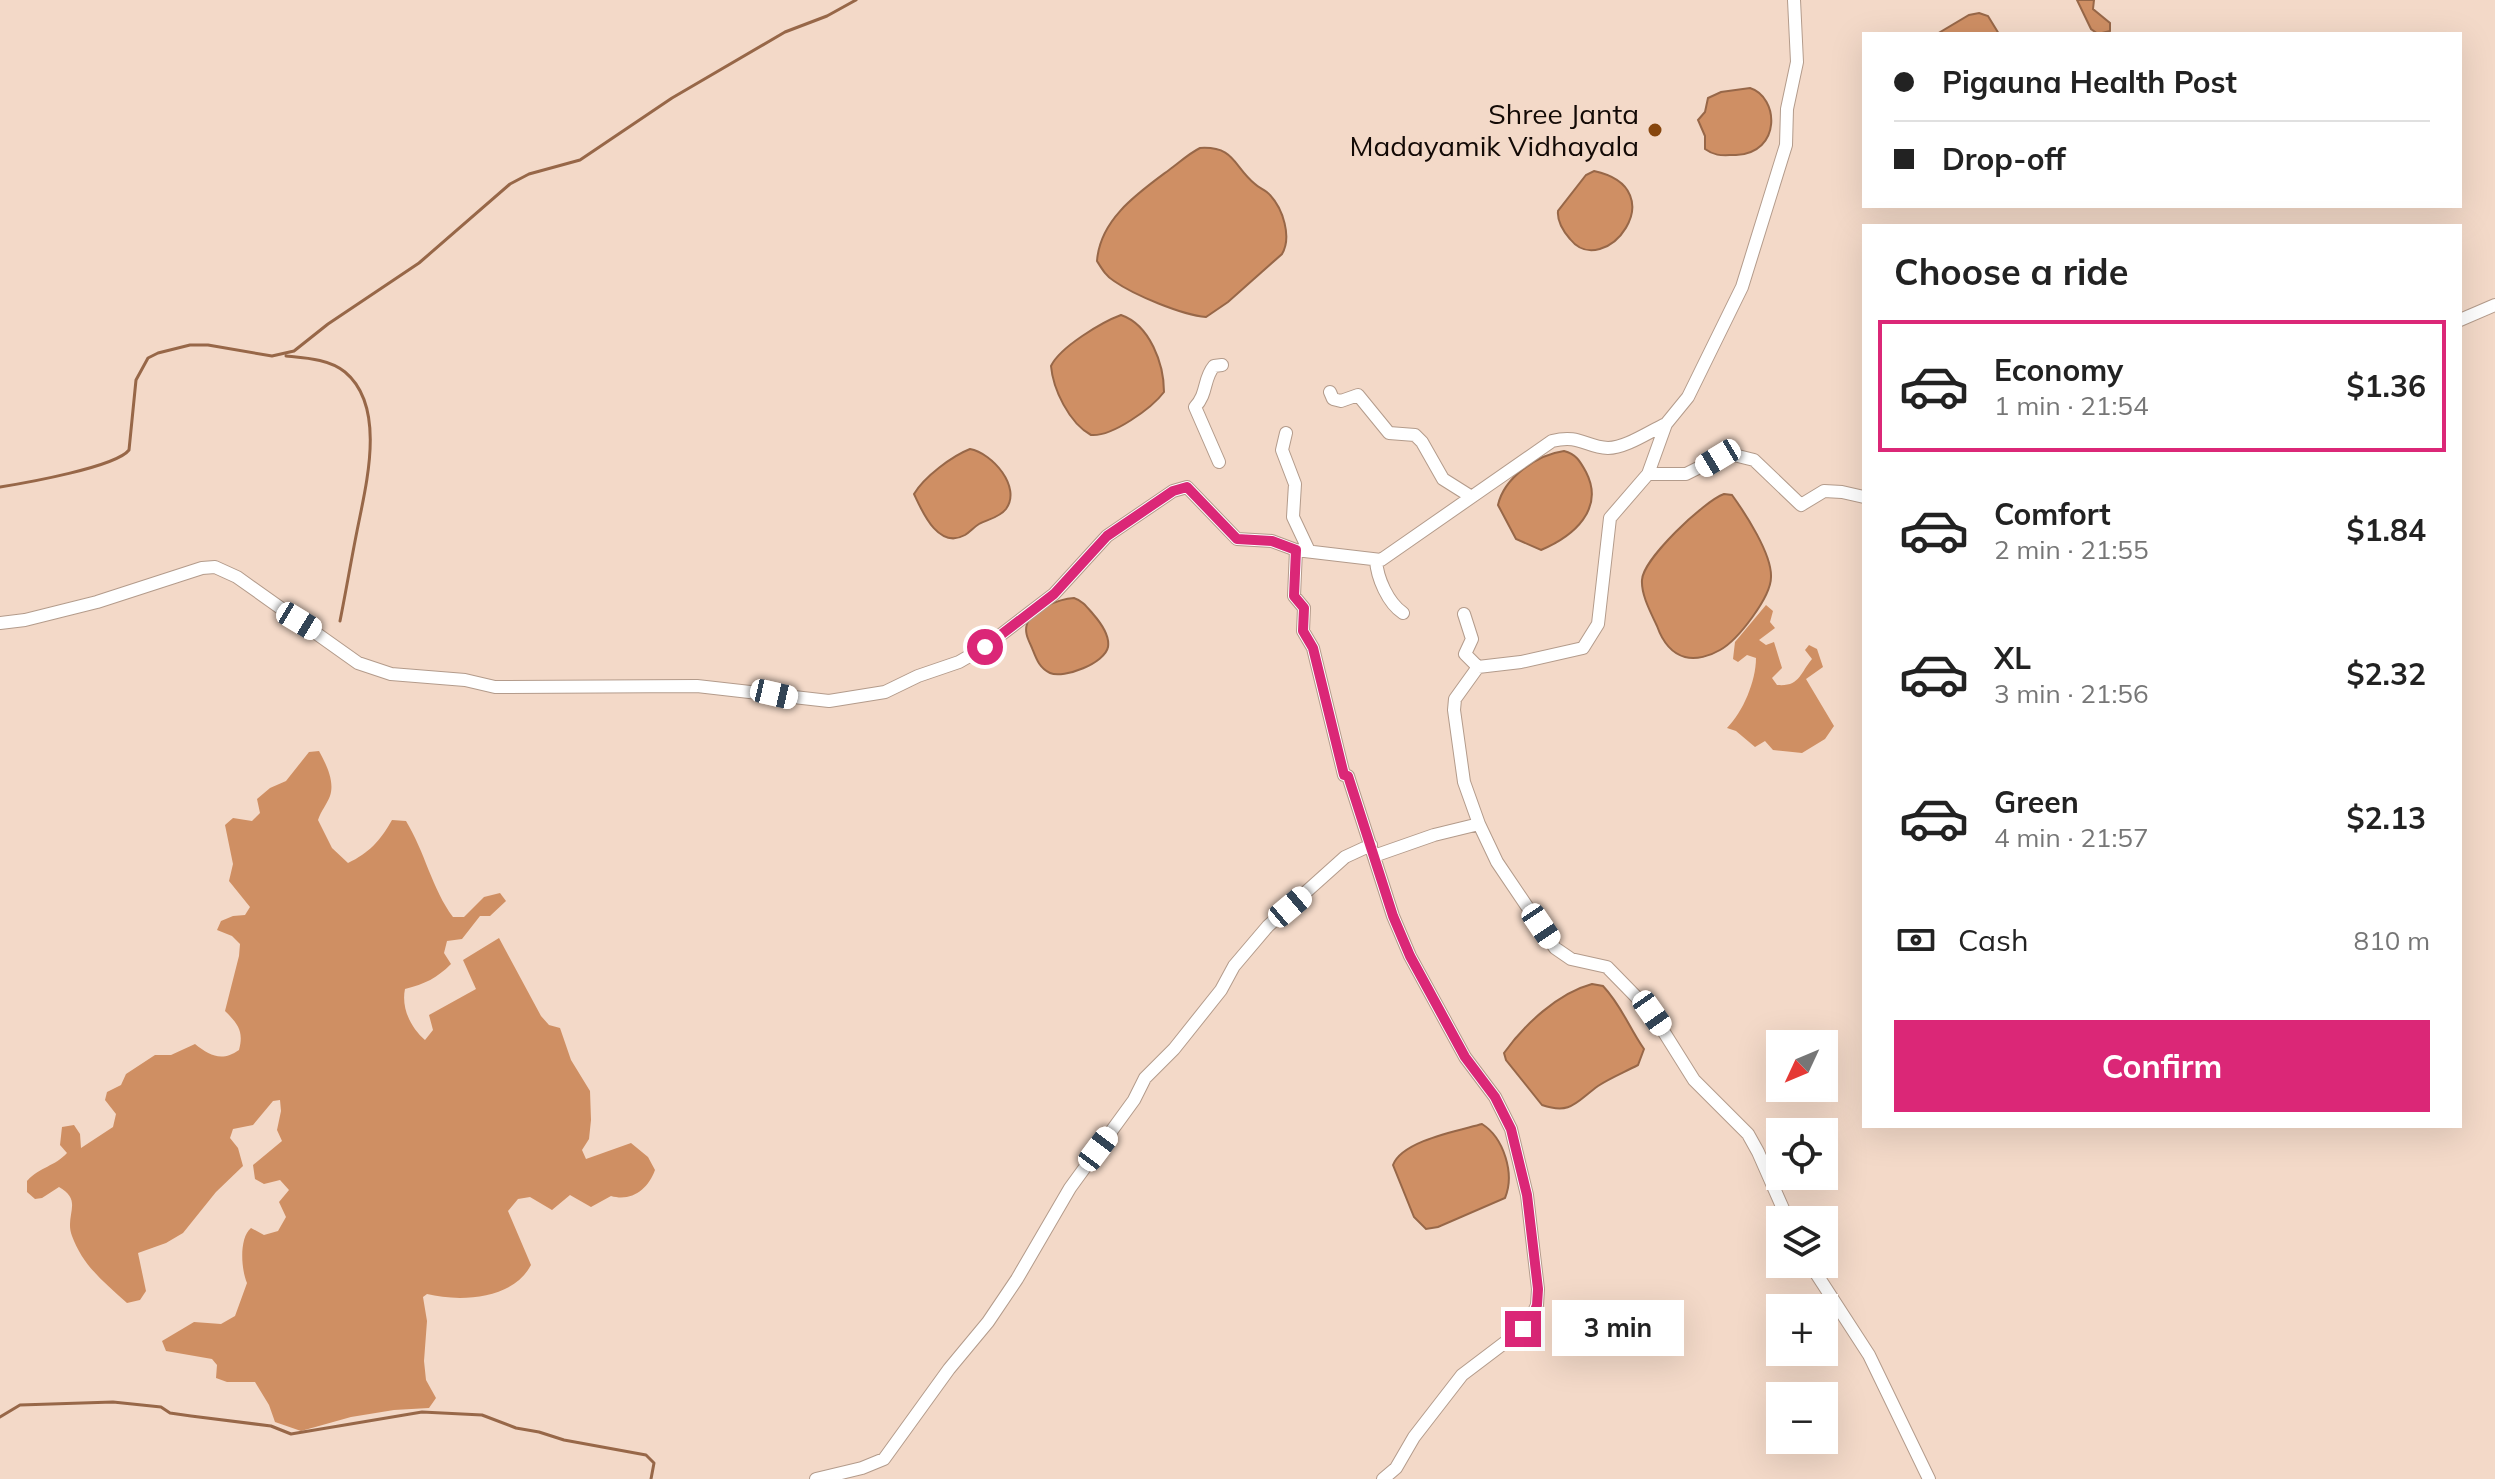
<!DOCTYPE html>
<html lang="en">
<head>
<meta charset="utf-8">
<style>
	body { margin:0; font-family:Mulish,sans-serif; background:#f6f6f6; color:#222; height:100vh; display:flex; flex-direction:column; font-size:30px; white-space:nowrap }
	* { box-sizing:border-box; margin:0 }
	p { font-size:26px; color:#767676 }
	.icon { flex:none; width:44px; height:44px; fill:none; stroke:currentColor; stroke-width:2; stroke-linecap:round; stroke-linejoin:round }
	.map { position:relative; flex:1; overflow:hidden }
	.details { position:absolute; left:1862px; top:224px; width:600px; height:904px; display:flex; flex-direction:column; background:#fff; border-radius:0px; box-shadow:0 8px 32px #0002 }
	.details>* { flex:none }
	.top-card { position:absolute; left:1862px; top:32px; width:600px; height:176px; border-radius:0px; box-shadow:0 8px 32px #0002; display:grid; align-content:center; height:176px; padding:0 32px; background:#fff }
	.needle { width:52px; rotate:226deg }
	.tools { position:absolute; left:1766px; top:1030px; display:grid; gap:16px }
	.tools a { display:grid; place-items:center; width:72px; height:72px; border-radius:0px; background:#fff; box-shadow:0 8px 32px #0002; font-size:40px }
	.end { position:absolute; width:36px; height:36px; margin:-18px; border:10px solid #db2777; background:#fff; box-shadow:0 0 0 4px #fff }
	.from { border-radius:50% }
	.bubble { position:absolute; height:56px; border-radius:0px; background:#fff; box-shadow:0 8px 32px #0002; font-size:26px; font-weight:700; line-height:56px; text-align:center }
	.car { position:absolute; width:24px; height:48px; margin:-24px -12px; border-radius:10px; box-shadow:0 0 6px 2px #0007; background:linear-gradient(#fff 24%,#345 0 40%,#fff 0 76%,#345 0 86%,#fff 0) }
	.top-card b { display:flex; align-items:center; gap:28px; height:76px; font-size:30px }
	.top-card b+b { border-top:2px solid #e0e0e0 }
	.top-card i { width:20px; height:20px; background:#222 }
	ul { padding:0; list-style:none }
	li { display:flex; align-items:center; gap:24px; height:132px; margin:0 16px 12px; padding:0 16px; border:4px solid transparent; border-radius:0px }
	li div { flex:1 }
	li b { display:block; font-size:30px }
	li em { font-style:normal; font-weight:700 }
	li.on { border-color:#db2777 }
	li>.icon { width:72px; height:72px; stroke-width:1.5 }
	h2 { padding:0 32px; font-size:36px; line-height:96px }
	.pay { display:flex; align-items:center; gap:20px; height:88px; padding:0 32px; font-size:30px }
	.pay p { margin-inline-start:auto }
	.button { display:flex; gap:16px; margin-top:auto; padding:16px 32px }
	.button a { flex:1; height:92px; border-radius:0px; background:#db2777; color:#fff; font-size:32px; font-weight:700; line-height:92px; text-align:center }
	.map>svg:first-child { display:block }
	.forest { fill:#cf8f63 }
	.water { fill:#cf8f64; stroke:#976748; stroke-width:2 }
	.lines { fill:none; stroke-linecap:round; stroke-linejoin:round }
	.stream { stroke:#976748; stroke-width:3 }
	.minor-casing { stroke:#b39b8b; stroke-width:14 }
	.minor { stroke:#fff; stroke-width:12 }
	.route { stroke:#db2777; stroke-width:10 }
	.poi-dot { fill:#86460e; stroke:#f3d9c8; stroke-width:3 }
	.labels { text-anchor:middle; stroke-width:8; stroke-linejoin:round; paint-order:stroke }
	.poi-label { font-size:28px; fill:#130a06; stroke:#f3d9c8; text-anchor:end }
</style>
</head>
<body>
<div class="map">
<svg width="2495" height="1479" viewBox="0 0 2495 1479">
	<rect width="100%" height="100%" fill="#f3d9c8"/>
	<path class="forest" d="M1766,605L1773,611L1770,622L1775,628L1759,640L1766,645L1774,642L1782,668L1772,678L1777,685C1800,687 1800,673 1812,659L1805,650L1809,645L1817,649L1823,667L1806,679L1834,726L1825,739L1802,753L1773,750L1765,741L1755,747L1736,731L1727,728C1743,712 1756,681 1756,658L1747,655L1738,662L1733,659L1735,642Z
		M319,751C326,764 335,781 330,796C327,804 321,811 318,820L332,848L348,863C369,853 380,841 392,820L406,821C425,852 432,889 453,917H464L484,897L500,893L506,901L490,916H480L462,939L447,941L444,953L451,964C437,978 425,984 405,989C401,1008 411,1028 425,1040L433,1030L429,1015L476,989L463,960L499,938L541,1016L549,1025L560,1028L571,1060L590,1091L591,1120L589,1139L582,1150L586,1159L631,1143L648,1157L655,1170C648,1189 632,1202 611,1196L591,1207L570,1195L552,1210L530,1197L518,1199L508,1211L531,1265C513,1300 459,1302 427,1294L423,1297L427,1321L424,1361L426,1380L436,1398L429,1408L394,1410L351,1417L301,1431L275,1422L269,1405L255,1382H227L216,1378L217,1365L212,1359L166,1351L162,1341L194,1322L221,1324L235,1316L247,1283C241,1269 239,1238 251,1228L264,1235L278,1231L286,1217L279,1202L289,1190L280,1180L264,1184L255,1179L253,1165L282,1141L277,1130L281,1111L280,1100L273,1101L253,1125L233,1129L230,1138L238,1148L243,1166L216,1192L183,1233L166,1243L138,1253L146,1291L140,1300L127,1303C104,1282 83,1266 72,1236C64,1215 84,1201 59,1187L42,1198L35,1199L27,1192V1181C41,1166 54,1167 67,1153L60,1145L62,1127L74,1125L80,1134L81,1148L113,1127L116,1114L105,1100L107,1092L121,1085L126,1074L155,1055H171L195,1044C210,1056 222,1062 239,1050C244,1031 238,1024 225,1011L239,956L240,944L232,936L217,930L221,921L233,916L245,915L250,907L229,881L233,864L225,825L233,818L252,821L260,813L257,799L270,788L286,781L309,752Z"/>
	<path class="water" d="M2077,0H2094L2093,9L2110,23V31L2098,34L2091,29Z
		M1979,13L1988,16L1999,34H1937L1969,15Z
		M1750,88C1779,97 1782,153 1736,155C1723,155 1716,157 1705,149V136L1698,120L1705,112L1708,98L1721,92Z
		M1200,148C1235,146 1233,166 1255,184C1259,188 1266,190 1270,195C1283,209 1292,237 1282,254L1228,302L1206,317C1182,315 1134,295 1114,281C1106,276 1102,269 1097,261C1100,219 1138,193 1169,170C1179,163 1188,154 1200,148Z
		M1594,171C1677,189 1604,282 1570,239C1564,232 1557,221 1558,211L1586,175Z
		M1121,315C1150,325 1164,364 1164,392C1152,408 1112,437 1091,435C1069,423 1053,389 1051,366C1060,347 1102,322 1121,315Z
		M970,449C992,453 1022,487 1006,509C999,518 988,519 979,524C974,527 970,532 965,535C938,550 922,511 914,494C924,477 952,456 970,449Z
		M1564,451C1576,454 1580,461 1586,472C1605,509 1574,536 1541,550L1516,539L1498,505C1504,478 1536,455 1564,451Z
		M1724,494L1732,495C1745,513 1772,554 1771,577C1771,597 1738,640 1720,650C1710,656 1696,660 1685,657C1670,653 1662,640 1657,626C1651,613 1641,595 1642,580C1643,559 1704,501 1724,494Z
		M1074,598C1083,601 1087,607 1093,614C1100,622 1110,635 1108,647C1105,663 1064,679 1050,673C1039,668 1036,658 1032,648C1029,641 1024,633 1027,624C1031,609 1060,599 1074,598Z
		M1592,984L1603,986C1622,1006 1629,1028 1644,1049L1638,1065C1625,1072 1610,1078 1598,1086C1576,1102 1571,1115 1542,1105L1506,1060L1504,1053C1524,1025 1558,993 1592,984Z
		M1482,1124C1504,1138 1515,1174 1505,1198L1438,1227L1426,1229L1414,1217L1393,1165C1402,1141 1457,1131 1482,1124Z"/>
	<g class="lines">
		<path class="stream" d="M286,356C306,358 329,359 345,372C387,407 366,485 357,531C351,561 346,591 340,621
			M0,487C25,483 116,467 129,450L136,380L148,358L158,353L190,345H208L272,356L294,351L328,324L419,263L510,184L529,174L580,160L672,98L785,32L827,16L856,0
			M0,1417L20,1405L113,1402L161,1407L170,1413L191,1416L271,1426L291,1434L422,1412L482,1415L516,1428L539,1432L564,1440L646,1455L654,1463L651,1479"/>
		<g class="minor-casing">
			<path id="minor" d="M2460,320L2495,305
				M1330,392L1333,399L1341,401L1358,395L1389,433L1415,435L1422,442L1443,479L1470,496
				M1286,433L1282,450L1295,484L1293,517L1309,551
				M1219,462L1195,407C1208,393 1203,379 1214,366L1222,365
				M1648,474H1686L1718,458L1734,455L1754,460L1801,505L1824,491L1842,492L1864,497
				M1296,550L1294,596L1304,608L1303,631L1313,648L1344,775L1348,776L1393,916L1410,956L1465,1057L1495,1097L1511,1129L1527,1195L1538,1289L1537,1305L1528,1325L1462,1375L1414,1437L1396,1468L1383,1479
				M1376,560C1377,578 1388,603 1403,613
				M1464,614L1472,639L1465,654L1478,667
				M0,623L25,620L97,602L202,568L215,567L237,577L358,663L391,674L465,680L495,687L697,686L829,701L885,692L918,676L959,662L985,647L1054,594L1107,536L1173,491L1187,487L1237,539L1272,541L1296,550L1381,560L1552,441C1580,434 1585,447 1608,448C1626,448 1650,431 1666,424
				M1479,824L1464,782L1454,710L1455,699L1478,667L1521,662L1583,648L1598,624L1610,518L1648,474L1666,424L1688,397L1742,287L1786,145L1787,109L1797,62L1794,0
				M1374,856L1434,835L1479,824L1497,862L1555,948L1571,959L1607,967L1652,1013L1694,1080L1748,1134L1758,1152L1788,1220
				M1810,1264L1869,1355L1929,1479
				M816,1479L862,1468L884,1459L949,1369L988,1322L1017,1279L1070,1188L1134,1100L1145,1078L1174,1049L1221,990L1234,966L1268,926L1345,857L1371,845"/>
		</g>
		<use href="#minor" class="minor"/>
	</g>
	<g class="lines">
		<path class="route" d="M985,647L1054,594L1107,536L1173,491L1187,487L1237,539L1272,541L1296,550L1294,596L1304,608L1303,631L1313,648L1344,775L1348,776L1393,916L1410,956L1465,1057L1495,1097L1511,1129L1527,1195L1538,1289L1537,1305L1532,1318L1523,1329"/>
	</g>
	<circle class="poi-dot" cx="1655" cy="130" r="8"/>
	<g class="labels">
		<g class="poi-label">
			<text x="1639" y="124">Shree Janta<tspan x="1639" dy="32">Madayamik Vidhayala</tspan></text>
		</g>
	</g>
</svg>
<div class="tools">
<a><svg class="needle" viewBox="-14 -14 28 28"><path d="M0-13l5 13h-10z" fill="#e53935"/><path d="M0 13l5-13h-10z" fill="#767676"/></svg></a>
<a><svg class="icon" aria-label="locate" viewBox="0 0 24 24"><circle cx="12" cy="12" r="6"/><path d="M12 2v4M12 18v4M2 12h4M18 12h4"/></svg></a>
<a><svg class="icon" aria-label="layers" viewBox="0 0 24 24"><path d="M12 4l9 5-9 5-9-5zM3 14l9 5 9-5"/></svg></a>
<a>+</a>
<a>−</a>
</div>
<i class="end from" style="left:985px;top:647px"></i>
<i class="end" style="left:1523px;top:1329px"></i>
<div class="bubble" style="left:1552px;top:1300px;width:132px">3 min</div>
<i class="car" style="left:1718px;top:458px;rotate:239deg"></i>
<i class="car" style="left:299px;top:621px;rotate:121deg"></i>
<i class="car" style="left:774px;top:694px;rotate:103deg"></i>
<i class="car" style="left:1290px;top:907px;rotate:50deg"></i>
<i class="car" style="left:1541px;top:926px;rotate:146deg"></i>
<i class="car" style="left:1652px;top:1013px;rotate:145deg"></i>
<i class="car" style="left:1098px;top:1149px;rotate:37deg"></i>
<div class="top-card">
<b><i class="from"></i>Pigauna Health Post</b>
<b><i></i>Drop-off</b>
</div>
<section class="details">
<h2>Choose a ride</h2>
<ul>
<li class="on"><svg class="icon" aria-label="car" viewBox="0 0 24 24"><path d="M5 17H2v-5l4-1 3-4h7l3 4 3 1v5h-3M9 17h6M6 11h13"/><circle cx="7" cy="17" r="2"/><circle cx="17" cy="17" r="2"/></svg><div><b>Economy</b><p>1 min · 21:54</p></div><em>$1.36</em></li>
<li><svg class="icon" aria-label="car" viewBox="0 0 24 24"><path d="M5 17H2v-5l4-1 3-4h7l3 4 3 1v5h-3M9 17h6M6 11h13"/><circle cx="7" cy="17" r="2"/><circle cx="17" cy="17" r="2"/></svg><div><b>Comfort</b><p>2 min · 21:55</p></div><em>$1.84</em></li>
<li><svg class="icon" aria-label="car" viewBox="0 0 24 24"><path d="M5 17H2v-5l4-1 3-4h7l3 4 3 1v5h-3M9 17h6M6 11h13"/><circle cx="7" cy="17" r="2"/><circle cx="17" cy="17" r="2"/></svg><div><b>XL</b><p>3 min · 21:56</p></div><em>$2.32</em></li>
<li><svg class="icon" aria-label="car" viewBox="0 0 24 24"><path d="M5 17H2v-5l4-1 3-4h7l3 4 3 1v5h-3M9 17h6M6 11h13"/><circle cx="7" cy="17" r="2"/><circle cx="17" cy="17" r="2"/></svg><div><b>Green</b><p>4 min · 21:57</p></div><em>$2.13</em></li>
</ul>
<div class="pay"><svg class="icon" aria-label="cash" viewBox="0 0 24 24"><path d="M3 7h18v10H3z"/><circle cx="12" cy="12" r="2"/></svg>Cash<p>810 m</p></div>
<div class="button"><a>Confirm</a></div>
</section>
</div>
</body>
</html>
